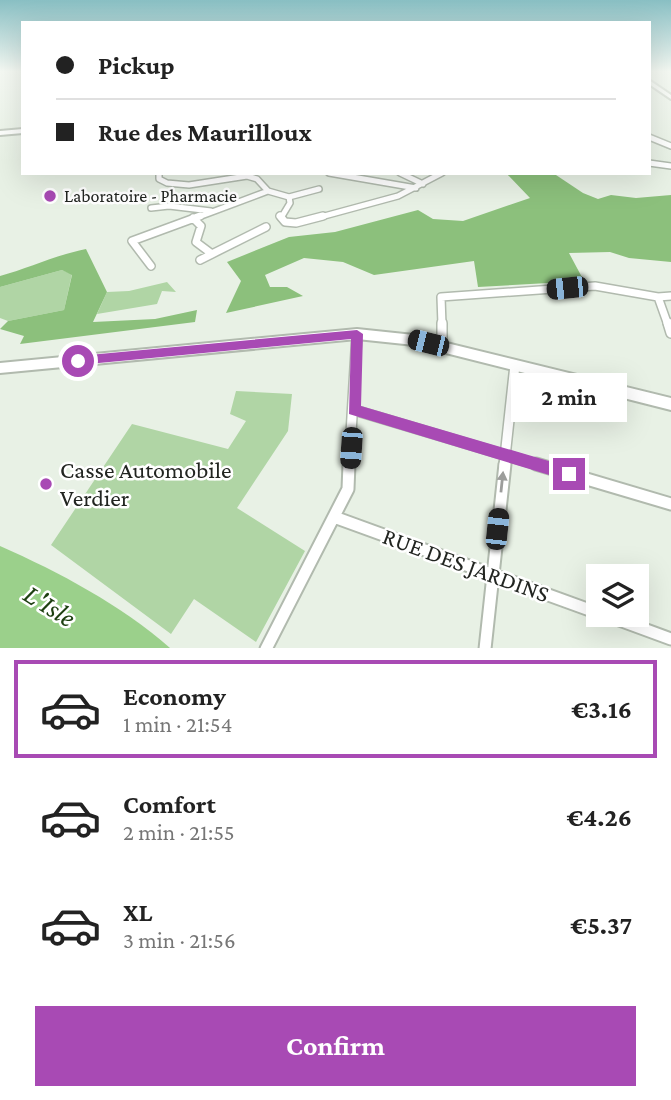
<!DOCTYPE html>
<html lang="en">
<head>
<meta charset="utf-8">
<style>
	body { margin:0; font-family:"Crimson Pro",serif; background:#f6f6f6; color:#222; height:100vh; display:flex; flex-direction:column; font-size:26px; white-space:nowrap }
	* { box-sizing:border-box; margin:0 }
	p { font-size:23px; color:#767676 }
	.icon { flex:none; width:38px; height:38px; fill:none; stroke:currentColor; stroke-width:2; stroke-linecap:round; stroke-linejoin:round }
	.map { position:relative; height:648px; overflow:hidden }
	.sheet { display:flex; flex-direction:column; background:#fff; flex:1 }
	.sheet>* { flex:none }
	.top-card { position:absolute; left:21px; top:21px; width:630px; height:154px; border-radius:0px; box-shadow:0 7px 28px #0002; display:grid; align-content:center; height:154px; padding:0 35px; background:#fff }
	.buttons { position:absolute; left:586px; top:564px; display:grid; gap:14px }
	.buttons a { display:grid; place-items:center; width:63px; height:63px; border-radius:0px; background:#fff; box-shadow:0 7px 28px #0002; font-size:35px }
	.end { position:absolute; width:32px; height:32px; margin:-16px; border:9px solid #a84ab4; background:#fff; box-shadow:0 0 0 4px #fff }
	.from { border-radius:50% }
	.bubble { position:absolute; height:49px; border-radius:0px; background:#fff; box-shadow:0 7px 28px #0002; font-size:23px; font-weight:700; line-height:49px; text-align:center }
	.car { position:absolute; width:21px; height:42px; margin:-21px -10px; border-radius:9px; box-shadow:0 0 5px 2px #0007; background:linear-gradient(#222 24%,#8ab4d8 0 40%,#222 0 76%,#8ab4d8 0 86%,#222 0) }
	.top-card b { display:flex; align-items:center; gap:24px; height:66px; font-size:26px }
	.top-card b+b { border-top:2px solid #e0e0e0 }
	.top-card i { width:18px; height:18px; background:#222 }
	ul { padding:12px 0 0; list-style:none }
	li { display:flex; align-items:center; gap:21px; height:98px; margin:0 14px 10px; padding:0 21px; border:4px solid transparent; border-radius:0px }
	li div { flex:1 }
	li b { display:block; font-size:26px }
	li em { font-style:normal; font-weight:700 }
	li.current { border-color:#a84ab4 }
	li>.icon { width:63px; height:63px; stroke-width:1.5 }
	.button { display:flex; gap:14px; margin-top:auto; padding:14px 35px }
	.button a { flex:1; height:80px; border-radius:0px; background:#a84ab4; color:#fff; font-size:28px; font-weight:700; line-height:80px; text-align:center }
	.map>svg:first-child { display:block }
	.green { fill:#b0d5a5 }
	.forest { fill:#8cc07c }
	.water { fill:#9bd08b }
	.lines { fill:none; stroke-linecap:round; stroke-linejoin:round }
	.minor-far3-casing { stroke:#b1baae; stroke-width:8 }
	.minor-far2-casing { stroke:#b1baae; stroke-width:10 }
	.minor-far1-casing { stroke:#b1baae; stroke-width:12 }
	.minor-casing { stroke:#b1baae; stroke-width:15 }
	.tertiary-casing { stroke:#b1baae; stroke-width:4 }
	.secondary-casing { stroke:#b1baae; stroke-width:4 }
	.minor-far3 { stroke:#fff; stroke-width:5 }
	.minor-far2 { stroke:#fff; stroke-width:7 }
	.minor-far1 { stroke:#fff; stroke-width:9 }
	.minor { stroke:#fff; stroke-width:11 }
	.tertiary { fill:#fff; fill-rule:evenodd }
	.secondary { fill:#fff; fill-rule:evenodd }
	.oneway { fill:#9c9d9b }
	.route { fill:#a84ab4 }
	.poi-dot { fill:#a84ab4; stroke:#fff; stroke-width:2.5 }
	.labels { text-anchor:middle; stroke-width:5; stroke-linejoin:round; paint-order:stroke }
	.far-poi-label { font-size:18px; fill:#222521; stroke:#fff; text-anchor:start }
	.near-poi-label { font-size:24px; fill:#222521; stroke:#fff; text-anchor:start }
	.near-street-label { font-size:24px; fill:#222521; stroke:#fff }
	.near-water-label { font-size:28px; font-style:italic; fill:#1e4011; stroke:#fff }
</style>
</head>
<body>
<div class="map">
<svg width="671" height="649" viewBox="0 0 671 649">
	<rect width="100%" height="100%" fill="#e8f1e5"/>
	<path class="green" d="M62,270L72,274L64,310L8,321L0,318V287Z
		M167,282L176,292L162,291L157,304L97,314L107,292L129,291Z
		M236,391L292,394L288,431L237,508L305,551L256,642L194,599L171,634L51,545L132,424L228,449L246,421L230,414Z"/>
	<path class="forest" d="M506,173H553L583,193L598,199L611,195L636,198L671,195V262L629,258L610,252L569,253L584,281L478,287L474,261L374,275L343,262L304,258L265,275L270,287H287L303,296L226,313L241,281L227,262L289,237L335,232L418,210L433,219L463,221L530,198Z
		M86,249L107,292L93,322L155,319L197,310L195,322L20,344L24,336L0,329L8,321L64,310L72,275L62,270L0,287V276C29,268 56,255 86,249Z"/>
	<path class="water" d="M0,546C59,572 121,605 170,648H0Z"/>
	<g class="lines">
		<g class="minor-far3-casing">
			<path id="minor-far3" d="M649,137L671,146
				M649,163L671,166
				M159,173V179L167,183L189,185L247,176L257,179L268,191L289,197L290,203L281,218
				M329,173L416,188
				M400,173L423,184
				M289,197L319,189
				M151,208L169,206L211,211
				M196,218L268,191
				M317,218L398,196L442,173"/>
		</g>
		<g class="minor-far2-casing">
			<path id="minor-far2" d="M280,216L285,222L296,223L323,216
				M193,218L201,226L196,242L212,254L266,227
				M200,260L212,254
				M151,266L132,241L200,216
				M658,297L668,325
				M442,325L441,297L595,286L658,297L671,296"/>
		</g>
		<g class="minor-far1-casing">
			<path id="minor-far1" d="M442,323V347
				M668,323L671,333
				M354,410L542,466
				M349,466L357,334
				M504,466L515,365"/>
		</g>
		<g class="minor-casing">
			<path id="minor" d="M536,464L671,504
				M334,517L598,613
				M603,614L671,639
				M266,649L348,489L349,464
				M485,649L505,464"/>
		</g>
		<g class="tertiary-casing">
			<path id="tertiary" d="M649,80L671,95V99L649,84Z"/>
		</g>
		<g class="secondary-casing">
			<path id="secondary" d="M23,129V133L0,135V131Z
				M357,329L414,335L671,398V410L414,345L357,339L0,373V363Z"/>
		</g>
		<use href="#minor-far3" class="minor-far3"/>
		<use href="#minor-far2" class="minor-far2"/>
		<use href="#minor-far1" class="minor-far1"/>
		<use href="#minor" class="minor"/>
		<use href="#tertiary" class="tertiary"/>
		<use href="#secondary" class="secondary"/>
	</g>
	<defs><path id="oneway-solid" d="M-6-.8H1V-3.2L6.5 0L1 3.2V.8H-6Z" transform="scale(1.75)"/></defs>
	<use class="oneway" href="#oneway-solid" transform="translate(502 482) rotate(-84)"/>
	<linearGradient id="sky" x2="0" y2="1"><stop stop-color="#89bfc3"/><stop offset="0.44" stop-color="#f5f9f3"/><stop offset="1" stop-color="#f5f9f3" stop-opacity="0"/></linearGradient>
	<rect width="671" height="162" fill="url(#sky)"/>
	<path class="route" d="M357,330L363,334L361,406L569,467L574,469L576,474L574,479L569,481L349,414L351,339L78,365L72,361L78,356Z"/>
	<g class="poi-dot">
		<circle cx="50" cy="196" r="7"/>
		<circle cx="46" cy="484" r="7"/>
	</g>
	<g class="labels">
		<g class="far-poi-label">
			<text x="64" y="202">Laboratoire - Pharmacie</text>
		</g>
		<g class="near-poi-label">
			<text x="60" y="478">Casse Automobile<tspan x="60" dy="28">Verdier</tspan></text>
		</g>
		<g class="near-street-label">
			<text transform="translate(466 565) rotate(20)" y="8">RUE DES JARDINS</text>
		</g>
		<g class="near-water-label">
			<text transform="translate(50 605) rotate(32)" y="10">L'Isle</text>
		</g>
	</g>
</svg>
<div class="buttons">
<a><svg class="icon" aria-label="layers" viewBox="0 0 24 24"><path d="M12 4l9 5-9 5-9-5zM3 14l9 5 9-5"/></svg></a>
</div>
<i class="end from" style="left:78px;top:361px"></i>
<i class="end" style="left:569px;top:474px"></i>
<div class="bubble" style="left:511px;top:373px;width:116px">2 min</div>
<i class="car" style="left:567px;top:288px;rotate:264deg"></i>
<i class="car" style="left:428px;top:343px;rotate:284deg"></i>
<i class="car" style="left:351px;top:448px;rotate:184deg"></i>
<i class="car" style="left:497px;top:529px;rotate:6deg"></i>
<div class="top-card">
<b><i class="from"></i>Pickup</b>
<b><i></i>Rue des Maurilloux</b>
</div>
</div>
<section class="sheet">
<ul>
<li class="current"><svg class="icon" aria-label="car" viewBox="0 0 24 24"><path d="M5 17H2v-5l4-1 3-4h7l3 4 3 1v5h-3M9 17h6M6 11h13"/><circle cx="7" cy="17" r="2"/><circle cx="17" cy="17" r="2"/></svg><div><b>Economy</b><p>1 min · 21:54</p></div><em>€3.16</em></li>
<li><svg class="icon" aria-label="car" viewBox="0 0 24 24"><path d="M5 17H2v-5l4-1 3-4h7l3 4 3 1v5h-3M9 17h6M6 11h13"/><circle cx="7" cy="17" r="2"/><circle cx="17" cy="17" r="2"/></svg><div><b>Comfort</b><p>2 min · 21:55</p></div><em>€4.26</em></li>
<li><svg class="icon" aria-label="car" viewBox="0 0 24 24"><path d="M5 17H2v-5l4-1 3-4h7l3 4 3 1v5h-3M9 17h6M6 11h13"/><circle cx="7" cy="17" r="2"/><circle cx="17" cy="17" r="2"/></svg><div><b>XL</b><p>3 min · 21:56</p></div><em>€5.37</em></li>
</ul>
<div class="button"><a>Confirm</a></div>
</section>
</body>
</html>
